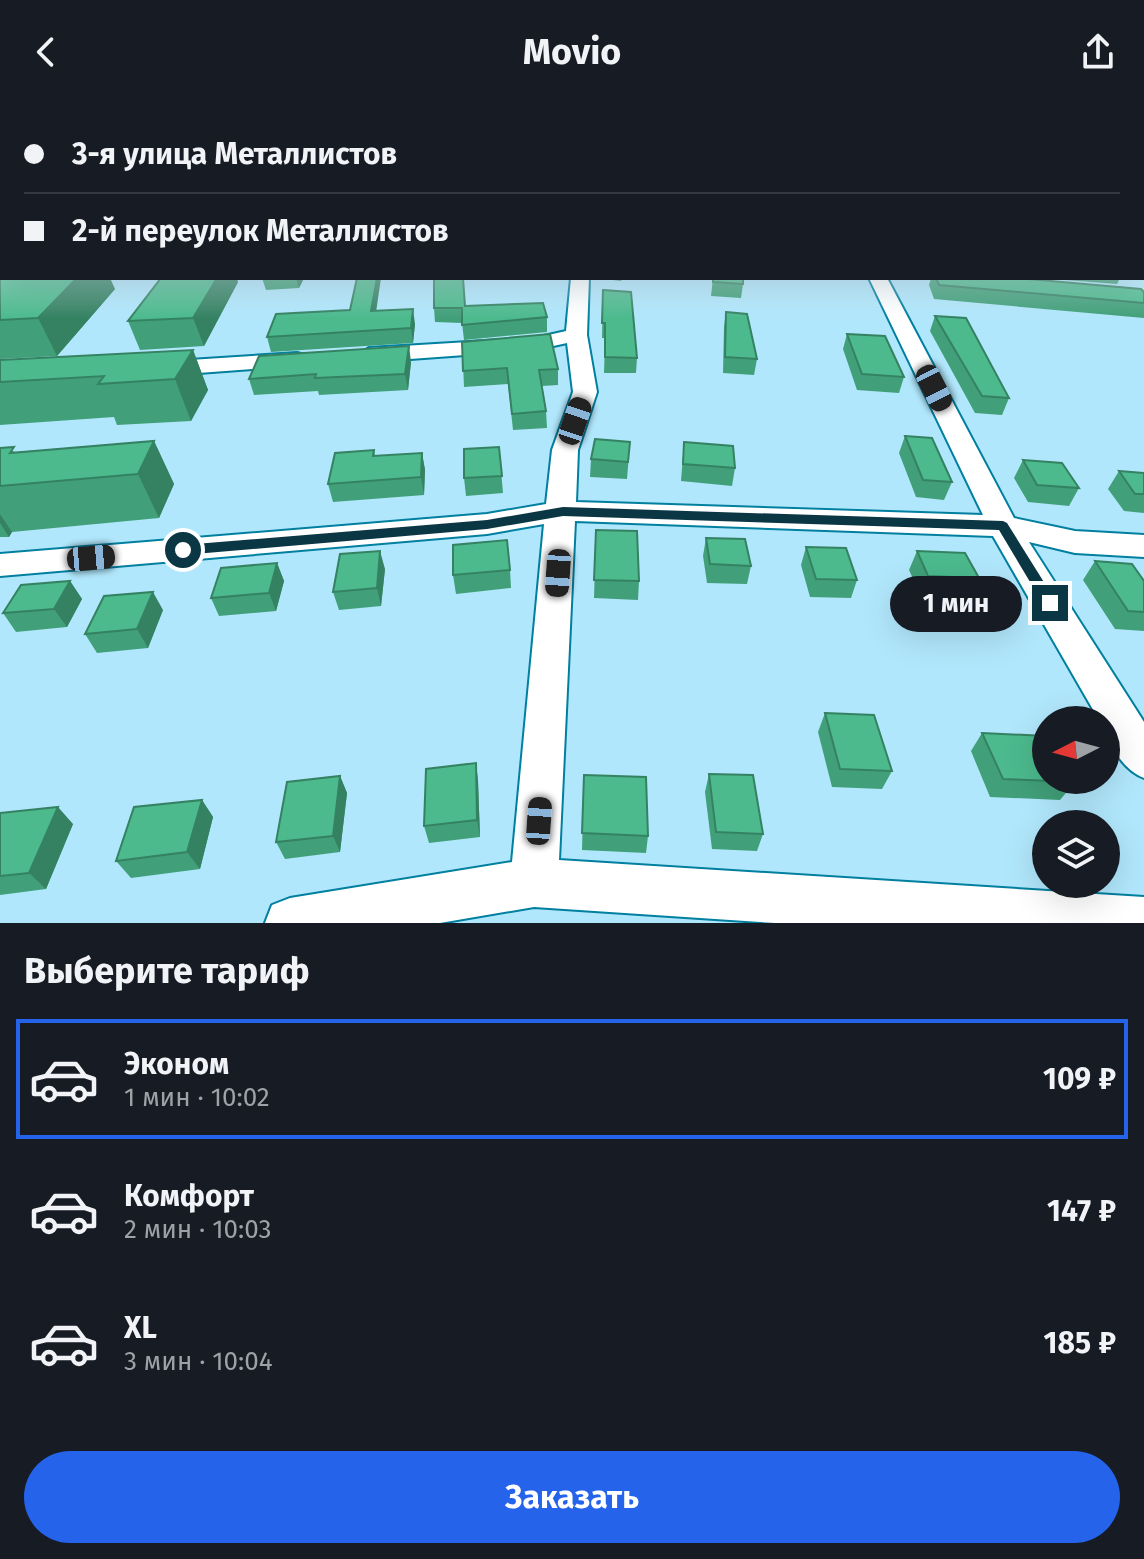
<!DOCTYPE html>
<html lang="ru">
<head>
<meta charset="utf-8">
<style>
	body { margin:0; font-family:"Fira Sans",sans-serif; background:#242831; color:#f1f3f6; height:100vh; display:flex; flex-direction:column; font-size:30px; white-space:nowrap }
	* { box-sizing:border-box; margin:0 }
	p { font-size:26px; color:#9ea1a6 }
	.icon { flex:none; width:44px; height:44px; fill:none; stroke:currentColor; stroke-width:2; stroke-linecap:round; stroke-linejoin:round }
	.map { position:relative; height:819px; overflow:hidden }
	.side { display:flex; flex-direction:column; background:#171b24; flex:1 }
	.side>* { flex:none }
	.top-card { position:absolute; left:0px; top:0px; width:1144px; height:176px; box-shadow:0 8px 32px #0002; display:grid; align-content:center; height:176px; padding:0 24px; background:#171b24 }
	.needle { width:52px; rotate:264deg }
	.buttons { position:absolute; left:1032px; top:602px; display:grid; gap:16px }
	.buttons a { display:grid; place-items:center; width:88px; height:88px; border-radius:50%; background:#171b24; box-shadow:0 8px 32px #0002; font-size:40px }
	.end { position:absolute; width:36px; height:36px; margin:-18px; border:10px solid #0b3745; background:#fff; box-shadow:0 0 0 4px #fff }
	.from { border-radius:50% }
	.bubble { position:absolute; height:56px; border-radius:28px; background:#171b24; box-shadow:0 8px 32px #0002; font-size:26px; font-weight:700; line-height:56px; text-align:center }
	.car { position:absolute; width:24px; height:48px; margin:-24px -12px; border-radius:10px; box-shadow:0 0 6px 2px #0007; background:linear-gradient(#222 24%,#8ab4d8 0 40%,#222 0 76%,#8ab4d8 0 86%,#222 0) }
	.top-card b { display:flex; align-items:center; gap:28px; height:76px; font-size:30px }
	.top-card b+b { border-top:2px solid #363941 }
	.top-card i { width:20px; height:20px; background:#f1f3f6 }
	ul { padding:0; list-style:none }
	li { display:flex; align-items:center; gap:24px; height:120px; margin:0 16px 12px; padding:0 8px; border:4px solid transparent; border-radius:0px }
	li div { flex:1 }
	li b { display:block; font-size:30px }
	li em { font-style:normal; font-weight:700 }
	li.current { border-color:#2563eb }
	li>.icon { width:72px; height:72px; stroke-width:1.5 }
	h2 { padding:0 24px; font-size:36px; line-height:96px }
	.action { display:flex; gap:16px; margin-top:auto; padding:16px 24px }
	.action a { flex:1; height:92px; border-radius:48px; background:#2563eb; color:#fff; font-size:32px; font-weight:700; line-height:92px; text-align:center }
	header { display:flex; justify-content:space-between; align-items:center; height:104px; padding:0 24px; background:#171b24; font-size:36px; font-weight:700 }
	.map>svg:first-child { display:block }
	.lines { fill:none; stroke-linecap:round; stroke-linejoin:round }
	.service-casing { stroke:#007f9f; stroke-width:20 }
	.minor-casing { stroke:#007f9f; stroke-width:4 }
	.service { stroke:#fff; stroke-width:16 }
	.minor { fill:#fff; fill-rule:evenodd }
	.wall { fill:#41a079 }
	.shaded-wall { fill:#358263 }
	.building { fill:#4cba8d; stroke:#358263; stroke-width:2 }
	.route { fill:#0b3745 }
</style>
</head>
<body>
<header><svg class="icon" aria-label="back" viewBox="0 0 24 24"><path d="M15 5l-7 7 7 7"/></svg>Movio<svg class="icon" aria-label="share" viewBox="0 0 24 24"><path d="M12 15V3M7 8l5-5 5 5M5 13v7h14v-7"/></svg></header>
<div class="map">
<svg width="1144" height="819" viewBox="0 0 1144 819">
	<rect width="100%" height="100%" fill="#b1e7fc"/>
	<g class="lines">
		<g class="service-casing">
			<path id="service" d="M0,106L2,105"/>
		</g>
		<g class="minor-casing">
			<path id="minor" d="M571,174H589L587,231L597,288L578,346L576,398L983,411L869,174H887L1014,414L1075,427L1144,431V453L1075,449L1029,438L1144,618V674C1123,666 1106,639 1106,616H1099L993,432L575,417L559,756L1144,793V819H775L534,803L440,819H265L272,801L290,794L512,758L544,420L487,430L0,472V450L487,410L546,400L552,346L573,288L567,239L535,246L369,258L358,251L369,244L535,234L566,227Z
				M297,249L305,251L308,256L305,261L158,272L150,270L147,265L150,260L158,258Z"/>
		</g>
		<use href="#service" class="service"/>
		<use href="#minor" class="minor"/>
	</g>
	<path class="wall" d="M1142,101H1144V154H1142Z
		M0,156L115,185L57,252L0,255Z
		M262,174H304L299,184L266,186Z
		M596,174H622L621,177Z
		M713,174L743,180L741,194L711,192Z
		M931,174H1017L1144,188V214L934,195L929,181Z
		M1040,174H1120L1117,180Z
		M238,178L204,242L140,246L128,217Z
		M603,186L637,254L636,269H604L605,234H602Z
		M465,202L547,213V228L464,236L462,219L435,218L434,204Z
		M376,207L415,220L413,239L271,248L267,233Z
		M726,208L757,255L754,271L723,269L724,223Z
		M935,212L1009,294L1002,311L975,309L930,227Z
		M847,230L904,273L899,289L857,286L843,245Z
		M462,238L558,265V281L542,282L546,307L547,324L513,326L508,280L464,283Z
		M193,246L208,286L191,317L117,321L114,313L0,321V256Z
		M411,258L408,286L319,291L318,287L254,291L249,275Z
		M905,332L952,378L944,396L916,393L899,349Z
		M154,337L174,380L159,414L12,428L9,433H0V344L16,348Z
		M630,338L627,375L590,373L591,355Z
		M684,338L735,364L732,382L681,377Z
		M499,343L503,389L466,392L464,374Z
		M374,346L375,352L422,349L425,366L424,391L333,398L328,380Z
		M1023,356L1079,384L1069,402L1028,398L1014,374Z
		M1119,367L1144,369V409L1124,407L1108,385Z
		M596,426L639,477L638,496L594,494Z
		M706,434L751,462L747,480L707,479L703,452Z
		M806,443L857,476L851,494L810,493L801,461Z
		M917,447L979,474L970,492L920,490L909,466Z
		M1095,457L1144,477V527L1115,525L1083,476Z
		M277,459L284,477L276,507L219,512L211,494Z
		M385,465L381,502L339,506L333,488Z
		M510,466L511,484L456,490L453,471Z
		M70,477L82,495L67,523L16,528L3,509Z
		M163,506L148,544L97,549L85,530Z
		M825,609L892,667L882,685L832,683L818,628Z
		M982,629L1075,678L1060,696L990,693L971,647Z
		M476,659L478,677L480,733L429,739L424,722Z
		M709,670L763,730L757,747L712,745L705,688Z
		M584,671L648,732L646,749L582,746Z
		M340,672L347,689L340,748L285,755L276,738Z
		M202,696L213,713L200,765L131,774L116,757Z
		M0,709L73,720L46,785L0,791Z"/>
	<path class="shaded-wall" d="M77,174H110L115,185L57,252L38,214Z
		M217,174H237L238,178L204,242L193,214Z
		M296,174H304L299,184Z
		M377,174H381L374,222L371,207Z
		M413,205L415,220L413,239L411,224Z
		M409,242L411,258L408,286L405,270Z
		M193,246L208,286L191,317L175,275Z
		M154,337L174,380L159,414L138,370Z
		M422,349L425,366L424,391L421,373Z
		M0,410L12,428L9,433L0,419Z
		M380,447L385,465L381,502L377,484Z
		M277,459L284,477L276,507L269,489Z
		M70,477L82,495L67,523L54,505Z
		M153,488L163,506L148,544L137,525Z
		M476,659L478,677L480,733L477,716Z
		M340,672L347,689L340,748L333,732Z
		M202,696L213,713L200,765L187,748Z
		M58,703L73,720L46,785L29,769Z"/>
	<path class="building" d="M1142,101H1144V140H1142Z
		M0,156H2V174H77L38,214L0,216Z
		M161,174H217L193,214L128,217Z
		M357,174H377L371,207L413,205L411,224L267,233L276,210L350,206Z
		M434,174H463L465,202L543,199L547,213L462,221V204H434Z
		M713,174H743V180L713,178Z
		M936,174H1017L1141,185L1144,188V199L939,181Z
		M603,186L631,188L637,254L605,253V219H602Z
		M726,208L747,210L757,255L725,253Z
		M935,212L966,214L1009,294L982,292Z
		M550,230L558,265L539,266L546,307L512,310L507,264L463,267L462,238Z
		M847,230L885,232L904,273L862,270Z
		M409,242L405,270L315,274L316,270L249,275L259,252Z
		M193,246L175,275L98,280L104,272L0,278V256Z
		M905,332L932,334L952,378L923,376Z
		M595,335L630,338L628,358L591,355Z
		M154,337L138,370L0,382V344L14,343L10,349Z
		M684,338L733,342L735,364L683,360Z
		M499,343L502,372L464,374V345Z
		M374,346L373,352L422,349L421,373L328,380L335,349Z
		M1023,356L1062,359L1079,384L1037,381Z
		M1119,367L1144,369V390H1135Z
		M596,426L637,427L639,477L594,476Z
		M706,434L745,435L751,462L710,460Z
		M507,436L510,466L453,471V441Z
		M806,443L846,444L857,476L816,475Z
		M380,447L377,484L333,488L340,450Z
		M917,447L965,449L979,474L928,472Z
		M1095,457L1132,460L1144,477V508L1128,507Z
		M277,459L269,489L211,494L221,464Z
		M70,477L54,505L3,509L21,481Z
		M153,488L137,525L85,530L104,492Z
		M825,609L874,611L892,667L840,665Z
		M982,629L1046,632V676H1074L1075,678L1003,675Z
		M476,659L477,716L424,722L426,665Z
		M709,670L753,671L763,730L716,728Z
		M584,671L646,673L648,732L582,729Z
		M340,672L333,732L276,738L287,678Z
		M202,696L187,748L116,757L134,703Z
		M58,703L29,769L0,772V709Z"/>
	<linearGradient id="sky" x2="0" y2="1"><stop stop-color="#6cbeee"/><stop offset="0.47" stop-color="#dcf4fe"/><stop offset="1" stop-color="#dcf4fe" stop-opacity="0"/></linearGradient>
	<rect width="1144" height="215" fill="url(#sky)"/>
	<path class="route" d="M563,403L1003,417L1007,419L1057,499L1055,503H1045L999,426L563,412L487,425L183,451L176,446L183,441L487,416Z"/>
</svg>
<div class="buttons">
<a><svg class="needle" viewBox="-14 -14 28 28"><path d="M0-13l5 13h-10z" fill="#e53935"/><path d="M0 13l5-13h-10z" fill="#9ea1a6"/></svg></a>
<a><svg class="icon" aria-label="layers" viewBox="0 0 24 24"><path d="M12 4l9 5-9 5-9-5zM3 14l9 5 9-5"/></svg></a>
</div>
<i class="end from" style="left:183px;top:446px"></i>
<i class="end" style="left:1050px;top:499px"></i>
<div class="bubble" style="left:890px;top:472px;width:132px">1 мин</div>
<i class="car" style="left:934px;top:284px;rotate:153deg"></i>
<i class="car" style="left:575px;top:317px;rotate:19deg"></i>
<i class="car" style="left:91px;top:454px;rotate:85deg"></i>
<i class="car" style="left:558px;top:469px;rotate:184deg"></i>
<i class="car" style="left:539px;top:717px;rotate:4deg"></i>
<div class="top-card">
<b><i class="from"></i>3-я улица Металлистов</b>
<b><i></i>2-й переулок Металлистов</b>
</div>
</div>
<section class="side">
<h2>Выберите тариф</h2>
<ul>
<li class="current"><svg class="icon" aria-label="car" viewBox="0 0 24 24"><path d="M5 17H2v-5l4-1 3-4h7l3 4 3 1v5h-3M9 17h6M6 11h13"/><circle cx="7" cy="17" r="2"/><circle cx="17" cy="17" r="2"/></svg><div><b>Эконом</b><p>1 мин · 10:02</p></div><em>109 ₽</em></li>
<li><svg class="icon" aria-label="car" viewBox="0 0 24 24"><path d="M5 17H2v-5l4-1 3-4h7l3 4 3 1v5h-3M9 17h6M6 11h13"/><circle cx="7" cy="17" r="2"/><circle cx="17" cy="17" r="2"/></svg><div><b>Комфорт</b><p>2 мин · 10:03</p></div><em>147 ₽</em></li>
<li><svg class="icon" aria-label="car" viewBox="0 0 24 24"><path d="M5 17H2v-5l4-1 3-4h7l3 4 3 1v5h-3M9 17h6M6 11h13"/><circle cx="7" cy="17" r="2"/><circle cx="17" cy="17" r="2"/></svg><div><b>XL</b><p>3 мин · 10:04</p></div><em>185 ₽</em></li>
</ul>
<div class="action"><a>Заказать</a></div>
</section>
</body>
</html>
